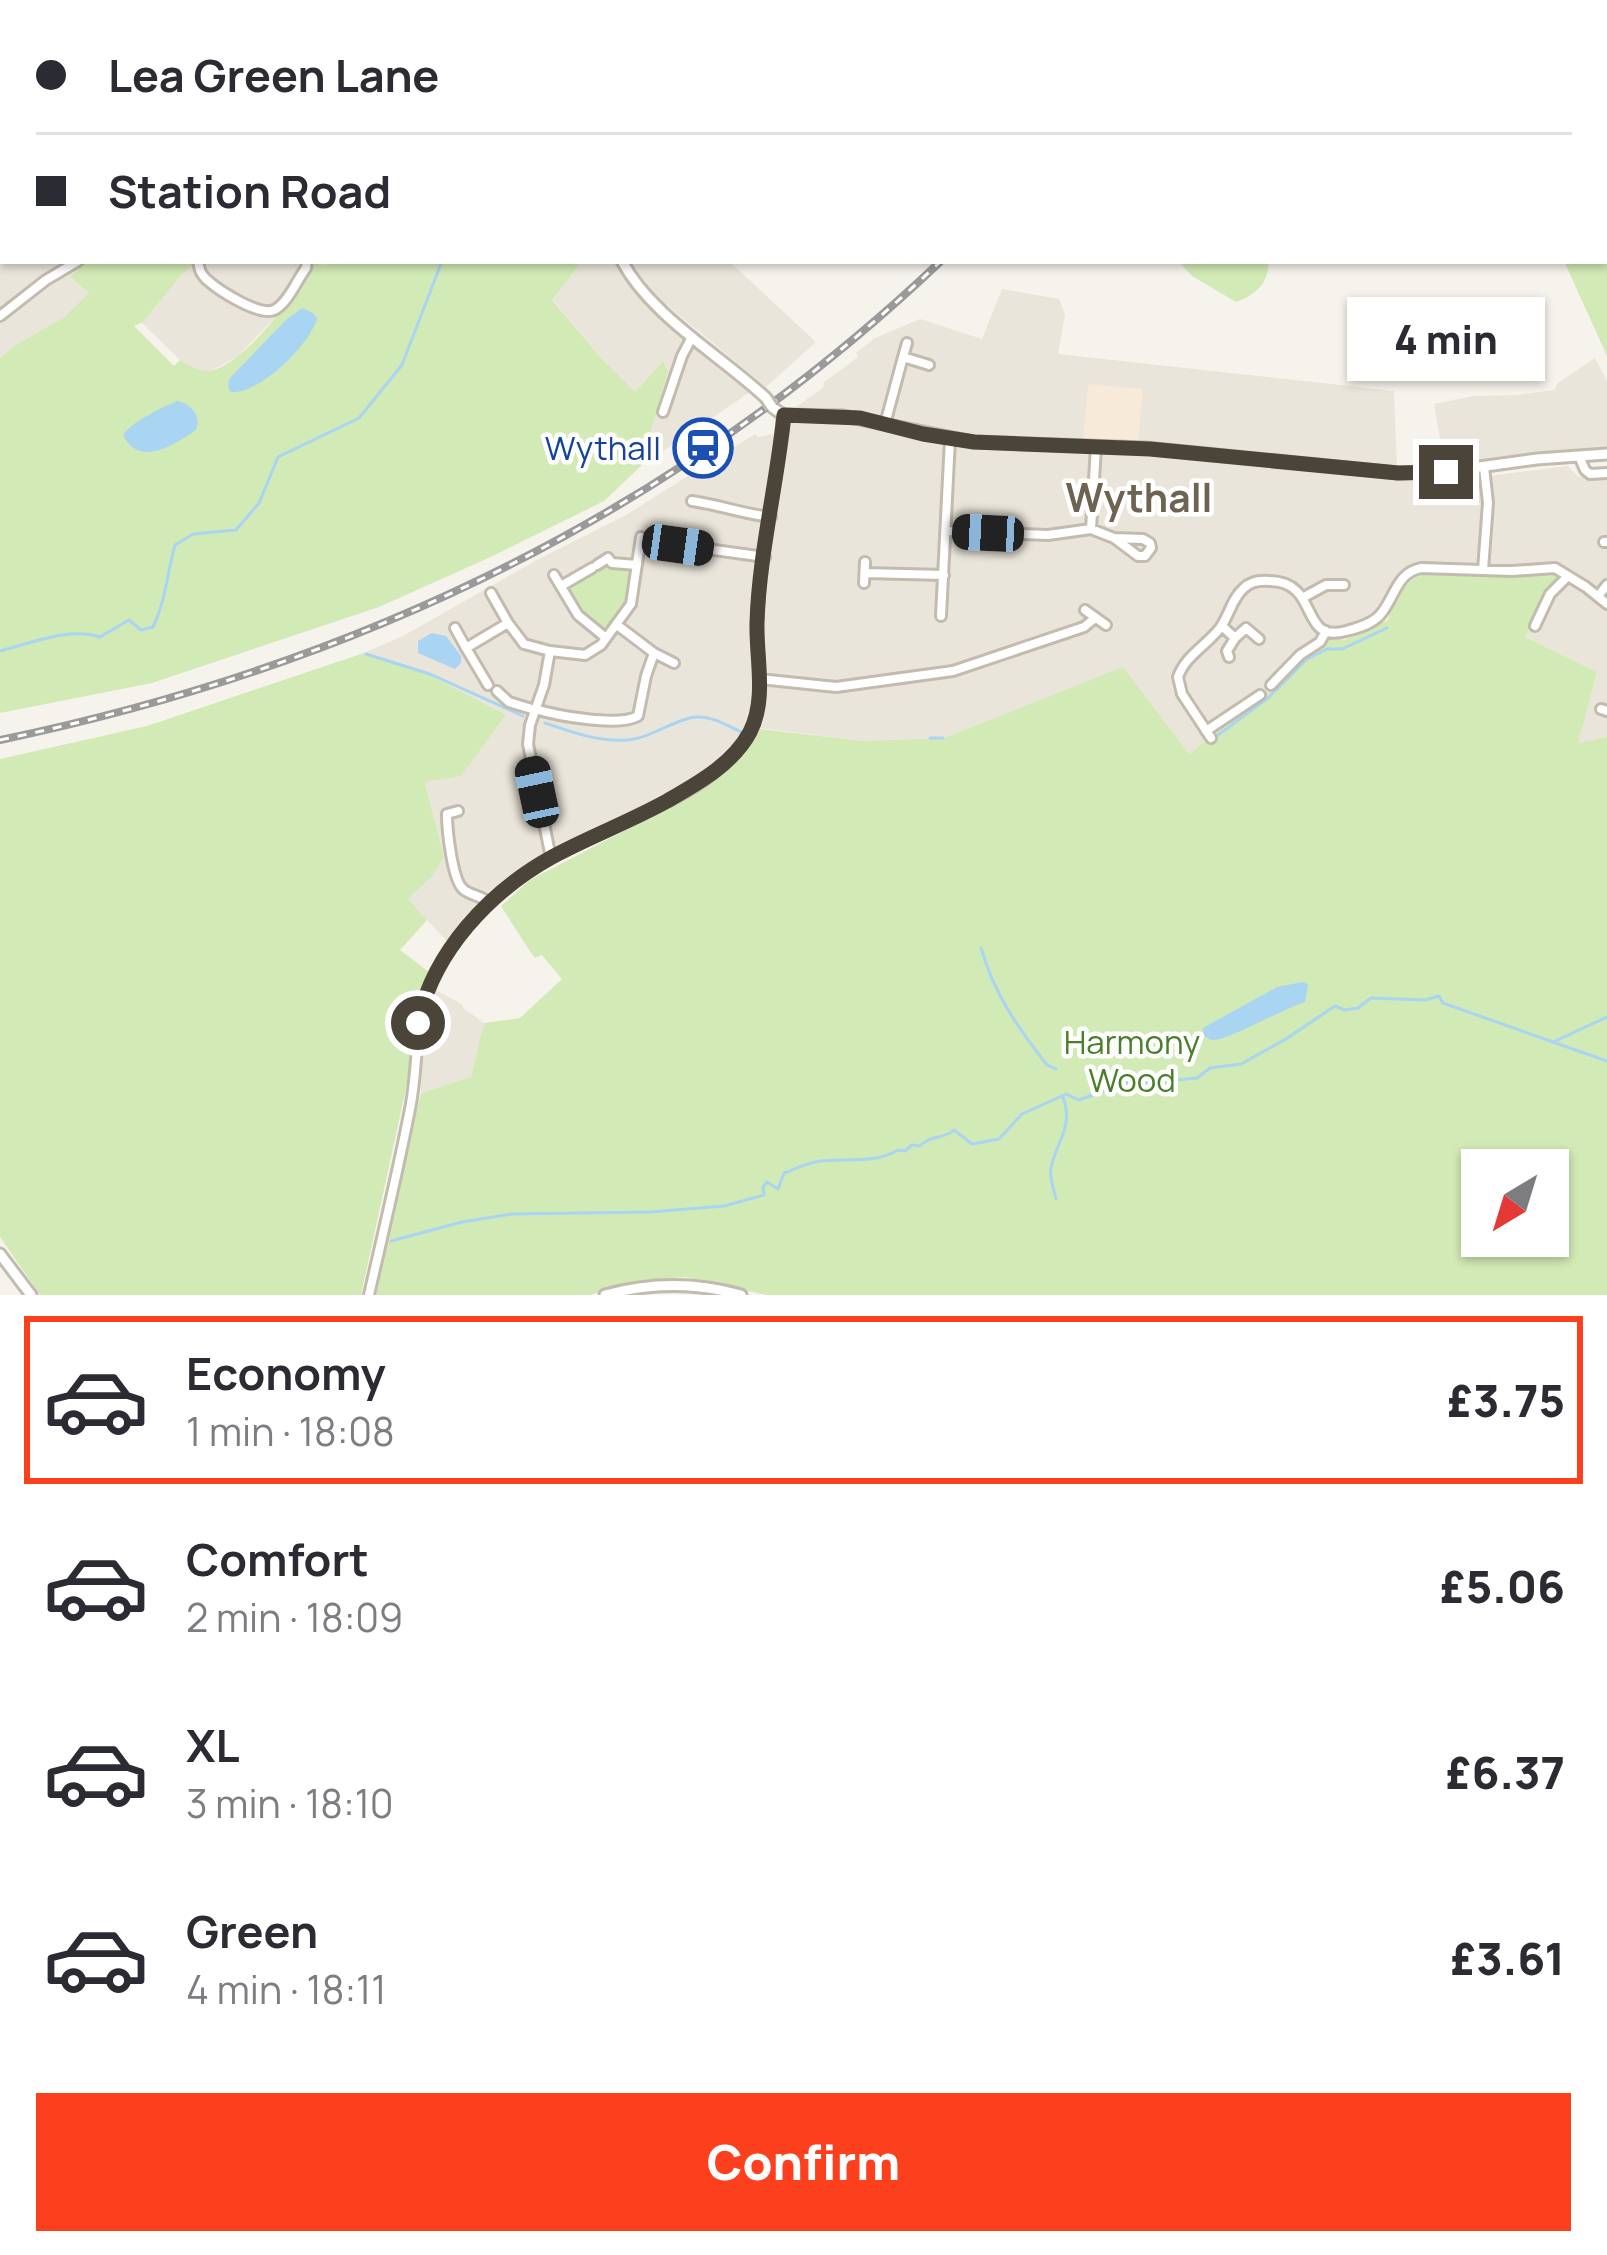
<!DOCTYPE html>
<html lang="en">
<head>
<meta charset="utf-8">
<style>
	body { margin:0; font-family:Manrope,sans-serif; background:#f7f7f7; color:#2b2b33; height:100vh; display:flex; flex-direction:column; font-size:45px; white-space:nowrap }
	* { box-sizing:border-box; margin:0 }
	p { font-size:39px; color:#7c7c81 }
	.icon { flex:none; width:66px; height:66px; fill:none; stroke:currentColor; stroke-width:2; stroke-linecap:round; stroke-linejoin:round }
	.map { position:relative; height:1295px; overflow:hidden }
	.drawer { display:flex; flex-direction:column; background:#fff; flex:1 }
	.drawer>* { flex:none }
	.guide { position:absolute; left:0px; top:0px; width:1608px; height:264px; box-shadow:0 3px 9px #0004; display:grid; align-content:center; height:264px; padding:0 36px; background:#fff }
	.needle { width:78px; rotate:218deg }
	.tools { position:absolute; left:1461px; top:1149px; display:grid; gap:24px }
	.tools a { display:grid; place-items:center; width:108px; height:108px; border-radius:0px; background:#fff; box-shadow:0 3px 9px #0004; font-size:60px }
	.end { position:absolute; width:54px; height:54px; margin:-27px; border:15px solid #4b4439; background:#fff; box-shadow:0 0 0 6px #fff }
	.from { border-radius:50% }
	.bubble { position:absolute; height:84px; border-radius:0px; background:#fff; box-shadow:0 3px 9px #0004; font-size:39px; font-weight:800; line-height:84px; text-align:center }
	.car { position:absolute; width:36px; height:72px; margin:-36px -18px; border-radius:15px; box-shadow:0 0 9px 3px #0007; background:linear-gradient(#222 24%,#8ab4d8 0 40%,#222 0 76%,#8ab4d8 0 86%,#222 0) }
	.guide b { display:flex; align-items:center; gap:42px; height:114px; font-size:45px }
	.guide b+b { border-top:3px solid #e1e1e2 }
	.guide i { width:30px; height:30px; background:#2b2b33 }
	ul { padding:21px 0 0; list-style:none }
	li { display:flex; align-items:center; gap:36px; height:168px; margin:0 24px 18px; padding:0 12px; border:6px solid transparent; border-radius:0px }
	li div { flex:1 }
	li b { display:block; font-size:45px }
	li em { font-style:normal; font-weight:800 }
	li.selected { border-color:#fc3f1d }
	li>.icon { width:108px; height:108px; stroke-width:1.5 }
	.cta { display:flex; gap:24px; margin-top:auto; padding:24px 36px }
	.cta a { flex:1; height:138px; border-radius:0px; background:#fc3f1d; color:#fff; font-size:48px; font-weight:800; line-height:138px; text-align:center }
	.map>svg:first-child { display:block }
	.residential { fill:#eae5da }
	.commercial { fill:#f7ead8 }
	.green { fill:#d2eab5; fill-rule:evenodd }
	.water { fill:#a9d4f2 }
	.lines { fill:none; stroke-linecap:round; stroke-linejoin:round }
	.stream { stroke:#a9d4f2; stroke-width:3 }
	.minor-casing { stroke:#c2bbae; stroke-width:14 }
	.tertiary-casing { stroke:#c2bbae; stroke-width:15 }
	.minor { stroke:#fff; stroke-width:8 }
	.tertiary { stroke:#fff; stroke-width:9 }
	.rail-casing { stroke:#9a9a9a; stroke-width:8 }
	.rail { stroke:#fff; stroke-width:3; stroke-dasharray:9; stroke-linecap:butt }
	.tertiary-bridge-casing { stroke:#c2bbae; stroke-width:15; stroke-linecap:butt }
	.tertiary-bridge { stroke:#fff; stroke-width:9 }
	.route { stroke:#4b4439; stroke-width:15 }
	.labels { text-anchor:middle; stroke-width:9; stroke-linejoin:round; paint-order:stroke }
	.transit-label { font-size:33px; fill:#164399; stroke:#fff; text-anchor:end }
	.park-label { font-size:33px; fill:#4a7f2a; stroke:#fff }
	.quarter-label { font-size:39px; font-weight:bold; fill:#6e6250; stroke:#fff }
</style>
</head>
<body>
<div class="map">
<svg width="1607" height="1295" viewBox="0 0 1607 1295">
	<rect width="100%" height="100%" fill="#f6f3ec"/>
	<path class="residential" d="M0,0H216L219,3H3V261H88L70,277L90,293L63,318L17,344L0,358Z
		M191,261H334L324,266L237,357L212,370L203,372L180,360L142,323L183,273L192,266Z
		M582,261H615L627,281L647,306L750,392L641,466L668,370L662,362L635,393L601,358L552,299Z
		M629,261H729L816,342L766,387L657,297Z
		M1002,289L1059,299L1065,315L1058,354L1394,391L1397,468L1211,450V460L1447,481L1568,466L1578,477L1607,475V737L1577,744L1597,672L1525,637L1541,604L1561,575L1550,572L1410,568L1400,574L1369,619L1359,625L1331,631L1262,697L1189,754L964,732L945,738L862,741L750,727L736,747L704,773L667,797L551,852L480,900L448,942L407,899L444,857L425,781L481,749L506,715L430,675L364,653L403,636L535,561L626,515L755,434L758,437L773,434L796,407L824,387L823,383L858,357L856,353L875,338L920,319L982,339Z
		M1595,358L1607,381V447L1445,467L1434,404L1474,396L1516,395L1554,390L1558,383Z
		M436,990L463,1005V1008L484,1023L472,1077L421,1093L419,1070L424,1016Z"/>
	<path class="commercial" d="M1088,384L1143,389L1138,445L1083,441Z"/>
	<path class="green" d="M1451,0H1607V356L1564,261H1605V3H1452Z
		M88,261H191L192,266L183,273L143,322L134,326L174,366L180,360C188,364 198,371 207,371C240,370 301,291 311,261L324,266L334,261H582L552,300L601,358L635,392L663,361L668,371L641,466L604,501L495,555L379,607L152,683L0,713V358L17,344L63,318L89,293L70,277Z
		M1178,261H1269C1268,284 1257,294 1236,302L1192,276Z
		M608,564L614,568L629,570L633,574C629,597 623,615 603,628L582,614L568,591L571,585Z
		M1465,573L1551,574L1560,578L1549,590L1525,637L1597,672L1578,743L1607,737V1295H766L685,1277L632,1282L590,1295H376L392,1212L421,1093L471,1077L484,1023L520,1018L562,979L542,955L535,958L531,953L501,906L530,880L645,820L714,781L743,753L760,729L862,741L945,738L1123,667L1189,754L1262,697L1328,636L1344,640L1388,620C1390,609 1395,602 1401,593C1417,567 1436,574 1465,573ZM1482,1170H1548V1236H1482Z
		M364,653L430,675L506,715L461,776L425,782L444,857L431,877L408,899L427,920L400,950L429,972L413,1017L408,1079L361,1295H40L0,1237V759L147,726Z"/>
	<path class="water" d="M302,308L313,313L317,318C311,344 259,395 231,392L228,387L229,379L286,320Z
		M177,401C190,403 202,416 196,430C174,445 139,468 123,435C133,421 161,408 177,401Z
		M432,633L446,636L461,656V663L455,669L418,653V641Z
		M1303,982L1308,984L1305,1002C1287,1007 1225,1042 1213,1040C1209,1040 1207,1037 1204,1036L1203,1028L1277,987Z"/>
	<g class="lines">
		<path class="stream" d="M769,0L771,3
			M1439,0L1440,3
			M823,3L830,0
			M0,651C32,643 68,627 100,637L129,620L141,630L153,627C166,600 167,573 175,545L193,534L236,530L259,503L278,457L359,418L402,365L442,261
			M366,654L430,674L523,716
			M545,723C571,732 599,742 627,740C652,738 676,718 697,717C712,716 728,726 741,732
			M1218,735L1268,698L1307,659L1327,649H1342L1387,628
			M930,738H943
			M981,948C994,994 1018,1028 1047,1065L1056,1069
			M1553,1042L1607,1061
			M1066,1094L1079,1100L1129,1082L1145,1083L1197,1078L1210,1068L1241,1064L1286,1039L1335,1006L1345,1010L1358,1008L1371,998L1425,1000L1439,996L1443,1003L1553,1042L1607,1017
			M1056,1199C1054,1190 1049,1177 1051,1168C1056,1142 1074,1127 1063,1097
			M391,1241L462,1222L511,1214L650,1212L724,1206L764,1195L763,1187L767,1182L778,1189L784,1173C796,1169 809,1162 821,1161C848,1158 875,1164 898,1150L905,1151L912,1145L920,1146C932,1134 943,1140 954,1130L972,1144L999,1139L1022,1114L1064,1095"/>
		<g class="minor-casing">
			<path id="minor" d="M0,229H3
				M198,261C200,270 199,271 206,279C218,290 262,319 276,309C289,301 297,280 306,268L307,261
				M0,316L46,280L78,261
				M903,357L907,343
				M663,412L682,356L692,337
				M885,424L903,357L929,365
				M1579,456L1585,470L1590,474L1607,473
				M692,501C720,505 743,514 771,517
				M1091,529L1114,538L1138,556H1145L1151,548L1150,543L1143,539L1114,538
				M947,531L1048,535L1091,529L1096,447
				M1604,542H1607
				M678,545L765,557
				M597,565L608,558L612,563L637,565
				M1483,570L1488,503L1484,467
				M865,573L944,575
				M554,575L578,615L606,638
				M864,583L865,562
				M561,586L592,568
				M491,593L508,623
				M1598,596L1607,585
				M1304,597L1326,585H1344
				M1085,610L1106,625
				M941,616L950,439
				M1222,626L1235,638L1227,651L1229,657
				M1535,626L1550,594L1568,576
				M455,628L466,648
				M1235,638L1246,628L1259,639
				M654,653L674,663
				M760,679L836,687L953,671L1084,627L1095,618
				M488,685L466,648L508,623L524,644L550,651
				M1271,685L1300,655L1320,642L1326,631
				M497,691L509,702L535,710
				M535,709C558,716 619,727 638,716L646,676L654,653L617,625
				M1601,709L1607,711
				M1206,731L1260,695
				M1211,738L1182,694L1178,677C1185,656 1207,645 1220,628C1229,616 1232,598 1244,588C1251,581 1261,580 1270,581C1321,582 1298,644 1346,631C1358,628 1372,624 1380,615C1395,598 1396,573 1421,568L1512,571L1555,568L1586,587L1607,604
				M458,811L447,814C447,829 452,879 463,889C471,896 481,895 489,903
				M551,858L528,744L530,725L544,685L550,651L585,655L601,645L631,604L641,537
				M369,1295C383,1233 398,1171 410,1109C420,1060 412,1012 438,968C465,922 502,887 547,860C606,824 719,796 751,730C767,697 756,657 757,622C760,553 778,484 783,415"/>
		</g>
		<g class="tertiary-casing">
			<path id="tertiary" d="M227,0L230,3
				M497,0L498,3
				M622,261C651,316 720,355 766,398
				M772,407L783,415L844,416L974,442L1146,448L1398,473L1450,471L1537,459L1607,454
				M0,1254L31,1295
				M605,1295C652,1282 695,1282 741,1295"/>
		</g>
		<use href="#minor" class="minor"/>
		<use href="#tertiary" class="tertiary"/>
		<g class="rail-casing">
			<path id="rail" d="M1164,3L1167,0
				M0,740C357,666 675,514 941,261"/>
		</g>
		<use href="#rail" class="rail"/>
		<g class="tertiary-bridge-casing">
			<path id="tertiary-bridge" d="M766,398L772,407"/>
		</g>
		<use href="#tertiary-bridge" class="tertiary-bridge"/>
	</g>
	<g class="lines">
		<path class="route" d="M418,1023C433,952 489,892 552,857C589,837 629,822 667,801C697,784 733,764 750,732C767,699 756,658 757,623C759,554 777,484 784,415L860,418L923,434L974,442L1150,449L1398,473L1446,472"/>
	</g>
	<defs>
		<g id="station-ring" transform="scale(3)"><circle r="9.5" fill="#fff" stroke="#1a4fb4" stroke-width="1.5"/><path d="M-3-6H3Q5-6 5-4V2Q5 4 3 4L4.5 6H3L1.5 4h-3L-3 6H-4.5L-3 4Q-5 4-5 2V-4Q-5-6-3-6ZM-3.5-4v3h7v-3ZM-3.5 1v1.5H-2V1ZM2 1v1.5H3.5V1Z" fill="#1a4fb4"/></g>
	</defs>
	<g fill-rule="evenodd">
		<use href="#station-ring" x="703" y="448"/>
	</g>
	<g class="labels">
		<g class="transit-label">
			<text x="661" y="460">Wythall</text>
		</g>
		<g class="park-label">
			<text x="1132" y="1054">Harmony<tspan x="1132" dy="38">Wood</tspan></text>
		</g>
		<g class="quarter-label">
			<text x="1139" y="512">Wythall</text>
		</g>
	</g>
</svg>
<div class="tools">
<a><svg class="needle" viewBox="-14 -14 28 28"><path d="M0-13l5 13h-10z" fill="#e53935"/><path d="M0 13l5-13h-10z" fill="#7c7c81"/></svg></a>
</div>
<i class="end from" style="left:418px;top:1023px"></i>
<i class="end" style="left:1446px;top:472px"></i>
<div class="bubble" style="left:1347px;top:297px;width:198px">4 min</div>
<i class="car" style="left:988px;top:533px;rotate:273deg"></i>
<i class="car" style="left:678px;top:545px;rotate:98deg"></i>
<i class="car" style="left:537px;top:792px;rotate:348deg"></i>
<div class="guide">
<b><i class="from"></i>Lea Green Lane</b>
<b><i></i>Station Road</b>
</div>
</div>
<section class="drawer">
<ul>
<li class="selected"><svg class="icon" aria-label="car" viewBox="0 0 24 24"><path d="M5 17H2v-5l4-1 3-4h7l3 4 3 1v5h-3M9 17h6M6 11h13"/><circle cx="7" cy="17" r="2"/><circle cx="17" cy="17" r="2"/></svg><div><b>Economy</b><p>1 min · 18:08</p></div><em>£3.75</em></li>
<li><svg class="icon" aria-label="car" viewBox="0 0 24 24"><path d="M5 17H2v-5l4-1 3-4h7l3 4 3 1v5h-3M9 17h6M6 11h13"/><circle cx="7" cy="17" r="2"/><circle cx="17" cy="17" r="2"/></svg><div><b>Comfort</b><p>2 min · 18:09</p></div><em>£5.06</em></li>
<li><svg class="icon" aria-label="car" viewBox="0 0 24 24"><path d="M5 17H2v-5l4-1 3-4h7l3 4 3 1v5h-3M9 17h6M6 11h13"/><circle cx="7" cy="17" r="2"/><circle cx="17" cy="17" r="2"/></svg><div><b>XL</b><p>3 min · 18:10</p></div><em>£6.37</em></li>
<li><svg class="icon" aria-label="car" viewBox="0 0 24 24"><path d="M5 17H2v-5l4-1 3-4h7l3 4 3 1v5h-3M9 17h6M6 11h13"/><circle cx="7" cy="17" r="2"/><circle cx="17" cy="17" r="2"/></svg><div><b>Green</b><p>4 min · 18:11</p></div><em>£3.61</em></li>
</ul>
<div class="cta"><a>Confirm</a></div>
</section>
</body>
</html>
